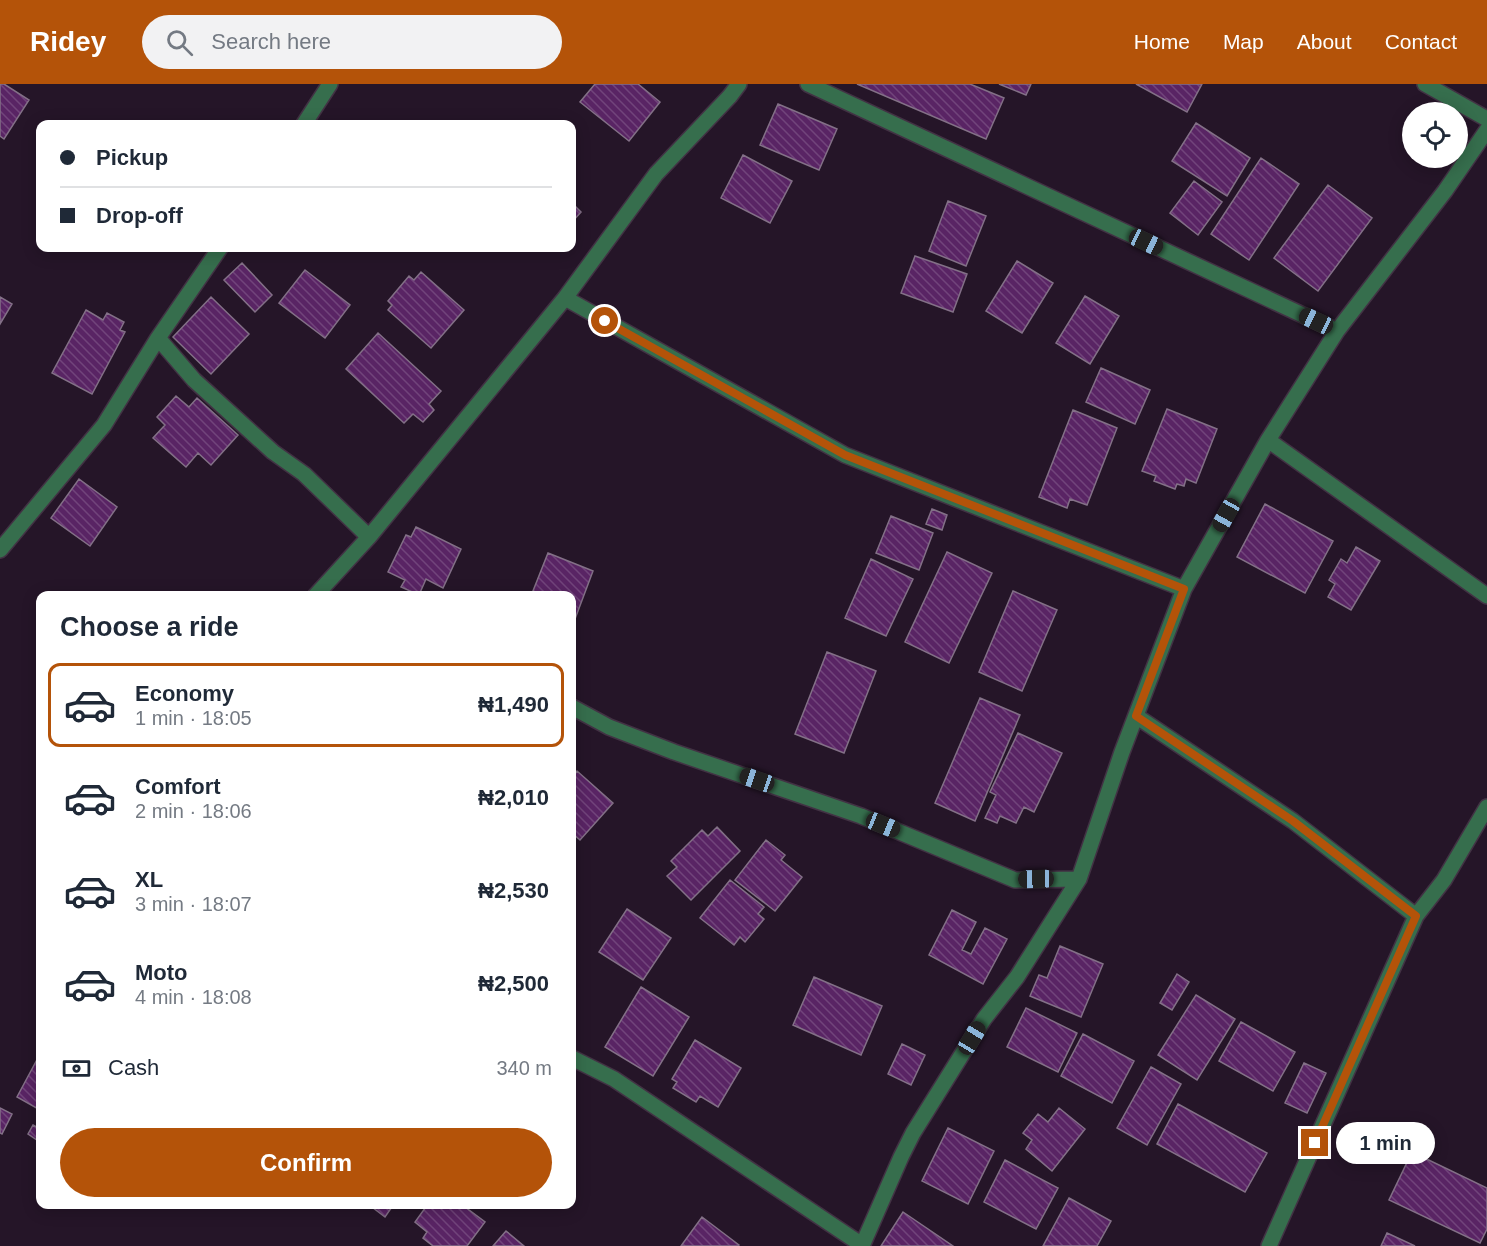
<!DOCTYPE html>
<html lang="en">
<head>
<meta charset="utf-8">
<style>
	body { margin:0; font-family:Helvetica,sans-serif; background:#f2f2f3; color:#1f2937; height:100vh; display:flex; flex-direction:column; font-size:22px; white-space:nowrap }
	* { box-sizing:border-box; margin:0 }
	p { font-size:20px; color:#747a83 }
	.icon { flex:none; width:33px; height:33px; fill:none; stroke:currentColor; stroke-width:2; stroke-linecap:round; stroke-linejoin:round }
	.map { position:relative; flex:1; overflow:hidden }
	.sheet { position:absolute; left:36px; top:507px; width:540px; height:618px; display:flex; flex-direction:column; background:#fff; border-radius:12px; box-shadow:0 3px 15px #0003 }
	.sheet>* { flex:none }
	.hud { position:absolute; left:36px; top:36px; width:540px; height:132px; border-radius:12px; box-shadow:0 3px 15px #0003; display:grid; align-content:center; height:132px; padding:0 24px; background:#fff }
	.buttons { position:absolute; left:1402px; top:18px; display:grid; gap:12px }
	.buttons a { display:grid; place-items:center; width:66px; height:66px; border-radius:50%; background:#fff; box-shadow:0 3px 15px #0003; font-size:30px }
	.end { position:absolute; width:27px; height:27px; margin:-14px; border:8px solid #b45309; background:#fff; box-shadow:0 0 0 3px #fff }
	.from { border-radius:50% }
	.bubble { position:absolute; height:42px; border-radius:21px; background:#fff; box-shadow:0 3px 15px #0003; font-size:20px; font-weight:700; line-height:42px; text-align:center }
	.car { position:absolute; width:18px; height:36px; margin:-18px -9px; border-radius:8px; box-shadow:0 0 4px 2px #0007; background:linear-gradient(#222 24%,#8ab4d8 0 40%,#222 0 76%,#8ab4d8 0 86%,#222 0) }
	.hud b { display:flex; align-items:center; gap:21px; height:57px; font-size:22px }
	.hud b+b { border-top:2px solid #e0e1e3 }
	.hud i { width:15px; height:15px; background:#1f2937 }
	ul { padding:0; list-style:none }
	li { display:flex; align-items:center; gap:18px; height:84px; margin:0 12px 9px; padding:0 12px; border:3px solid transparent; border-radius:12px }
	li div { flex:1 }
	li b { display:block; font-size:22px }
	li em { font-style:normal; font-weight:700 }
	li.active { border-color:#b45309 }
	li>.icon { width:54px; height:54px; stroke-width:1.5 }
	h2 { padding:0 24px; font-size:27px; line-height:72px }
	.pay { display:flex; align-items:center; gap:15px; height:66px; padding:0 24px; font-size:22px }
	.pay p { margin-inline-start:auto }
	.primary-button { display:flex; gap:12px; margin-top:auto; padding:12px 24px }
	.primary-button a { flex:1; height:69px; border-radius:36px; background:#b45309; color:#fff; font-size:24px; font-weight:700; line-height:69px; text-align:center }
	header { display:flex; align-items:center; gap:36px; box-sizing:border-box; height:84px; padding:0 30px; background:#b45309; color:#fff }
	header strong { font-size:28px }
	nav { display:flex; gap:33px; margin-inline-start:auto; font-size:21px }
	.search { width:420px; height:54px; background:#f2f2f3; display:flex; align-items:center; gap:15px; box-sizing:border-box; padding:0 21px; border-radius:33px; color:#747a83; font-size:22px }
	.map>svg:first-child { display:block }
	.building { fill:url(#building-back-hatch); stroke:#837087; stroke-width:1.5 }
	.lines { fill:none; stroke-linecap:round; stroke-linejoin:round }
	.minor-casing { stroke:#423244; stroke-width:18 }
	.minor { stroke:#366e4d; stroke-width:15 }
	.route { stroke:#b45309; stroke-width:8 }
</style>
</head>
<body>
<header>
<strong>Ridey</strong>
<div class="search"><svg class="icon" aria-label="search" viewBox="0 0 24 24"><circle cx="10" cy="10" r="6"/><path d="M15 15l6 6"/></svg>Search here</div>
<nav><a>Home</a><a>Map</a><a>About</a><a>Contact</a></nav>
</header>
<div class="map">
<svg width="1487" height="1162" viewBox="0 0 1487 1162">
	<defs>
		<pattern id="building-back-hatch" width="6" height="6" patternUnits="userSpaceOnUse" patternTransform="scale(1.5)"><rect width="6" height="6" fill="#592464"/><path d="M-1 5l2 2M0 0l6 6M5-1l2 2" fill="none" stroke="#71447b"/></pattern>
	</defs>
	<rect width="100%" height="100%" fill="#251528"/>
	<path class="building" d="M0,0H4L29,16L4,55L0,52Z
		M595,0H638L660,18L629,57L580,18Z
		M857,0H970L1004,14L986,55Z
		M999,0H1031L1026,11Z
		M1136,0H1202L1187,28Z
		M778,20L837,45L819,86L760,61Z
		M1196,39L1250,74L1227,112L1172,77Z
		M743,71L792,97L770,139L721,114Z
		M1261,74L1299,100L1249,176L1211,150Z
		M1194,97L1222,118L1198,151L1170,129Z
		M1328,101L1372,134L1318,207L1274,174Z
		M948,117L986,132L966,182L929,167Z
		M572,119L581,128L572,138Z
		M915,172L967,190L953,228L901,209Z
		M1017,177L1053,199L1022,249L986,227Z
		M242,179L272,211L255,228L224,196Z
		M305,186L350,221L325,254L279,219Z
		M421,188L464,226L431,264L388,226L392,221L388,217L409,192L414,196Z
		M1085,212L1119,232L1090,280L1056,259Z
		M0,213L12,220L0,240Z
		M211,213L249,250L211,290L173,253Z
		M86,226L103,236L107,229L124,238L120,246L125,248L92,310L52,289Z
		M378,249L441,307L429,320L434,326L423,338L413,330L404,339L346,285Z
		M1101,284L1150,306L1135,340L1086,318Z
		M176,312L189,323L197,314L238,351L211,381L198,369L186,383L153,354L165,341L157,333Z
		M1167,325L1217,345L1196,399L1186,395L1184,402L1177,400L1175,405L1154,397L1156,392L1142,387Z
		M1073,326L1117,344L1087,421L1070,415L1067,424L1039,413Z
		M79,395L117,423L90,462L51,434Z
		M1265,420L1333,457L1305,509L1237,473Z
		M932,425L947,431L942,446L926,440Z
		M891,432L933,449L919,486L876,469Z
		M416,443L461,465L443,504L426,495L419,511L401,503L405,496L388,488L406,451L411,453Z
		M1356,463L1380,477L1351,526L1328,513L1335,500L1329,496L1341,475L1347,479Z
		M947,468L992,489L949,579L905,558Z
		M548,469L593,487L572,543V512H531Z
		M871,475L913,495L886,552L845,534Z
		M1013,507L1057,526L1022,607L979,588Z
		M827,568L876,587L844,669L795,650Z
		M980,614L1020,631L975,737L935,719Z
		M1018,649L1062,669L1034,728L1024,723L1016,739L1000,732L997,739L985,734L996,711L990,708Z
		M577,687L613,719L580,756L572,749V694Z
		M717,743L740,767L691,816L667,792L677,783L671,777L702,746L708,752Z
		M766,756L785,771L781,776L802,793L775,827L735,796Z
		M730,796L764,823L758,830L764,835L745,858L740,853L734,861L700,834Z
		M627,825L671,854L643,896L599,868Z
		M952,826L976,838L962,866L971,870L985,844L1007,855L983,900L929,871Z
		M1060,862L1103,880L1081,933L1030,912L1039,891L1047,894Z
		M1177,890L1189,898L1172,926L1160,919Z
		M814,893L882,922L861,971L793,941Z
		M641,903L689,933L653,992L605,963Z
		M1196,911L1235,935L1197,996L1158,971Z
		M1026,924L1077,949L1058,988L1007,963Z
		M1241,938L1295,968L1273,1007L1219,977Z
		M1083,950L1134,977L1112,1019L1061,992Z
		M695,956L741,984L718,1023L700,1012L696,1018L673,1004L677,998L672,995Z
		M902,960L925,971L911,1001L888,990Z
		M40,970V1026L17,1013Z
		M1304,979L1326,989L1307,1029L1285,1019Z
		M1151,983L1181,1000L1147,1061L1117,1044Z
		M1178,1020L1267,1069L1245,1108L1157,1060Z
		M0,1024L12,1030L2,1050L0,1049Z
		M1059,1024L1085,1045L1052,1087L1026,1065L1032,1056L1023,1049L1038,1030L1048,1038Z
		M33,1041L40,1045V1058L28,1050Z
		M948,1044L994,1067L968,1120L922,1097Z
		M1412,1068L1487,1104V1145L1480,1159L1389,1116Z
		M1005,1076L1058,1104L1036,1145L984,1118Z
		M1069,1114L1111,1137L1097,1162H1043Z
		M368,1120H394L385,1133Z
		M428,1120H461L485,1138L467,1162H433L423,1154L427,1148L415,1138Z
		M903,1128L953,1162H881Z
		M702,1133L739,1161L738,1162H681Z
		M506,1147L524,1162H493Z
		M1387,1149L1415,1162H1381Z"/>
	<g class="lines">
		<g class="minor-casing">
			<path id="minor" d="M808,0L1337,247
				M1425,0L1487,35
				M304,40L330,0
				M565,214L845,371L1184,505
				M158,254L194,296L273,368L304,390L369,453L565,214L656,90L730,12L739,0
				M1268,356L1487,512
				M0,466L104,341L158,254L220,164
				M315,512L369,453
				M572,623L609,643L674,668L861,732L1015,796L1079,795
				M1136,632L1293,737L1416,832L1444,796L1487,723
				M572,974L614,995L862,1161
				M862,1162L901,1073L913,1049L984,935L1017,893L1079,795L1122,668L1184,505L1268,356L1337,247L1445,107L1487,46
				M1269,1162L1416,832"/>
		</g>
		<use href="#minor" class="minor"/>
	</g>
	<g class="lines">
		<path class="route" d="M605,237L845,371L1184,505L1136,632L1293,737L1416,832L1315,1059"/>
	</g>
</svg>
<div class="buttons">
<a><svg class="icon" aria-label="locate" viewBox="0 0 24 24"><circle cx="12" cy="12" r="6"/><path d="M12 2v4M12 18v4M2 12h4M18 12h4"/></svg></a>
</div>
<i class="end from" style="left:605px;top:237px"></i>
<i class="end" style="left:1315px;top:1059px"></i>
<div class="bubble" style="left:1336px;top:1038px;width:99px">1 min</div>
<i class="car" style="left:1146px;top:158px;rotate:115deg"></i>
<i class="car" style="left:1316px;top:237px;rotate:295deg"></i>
<i class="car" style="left:1226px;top:431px;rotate:209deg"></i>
<i class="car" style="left:757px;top:696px;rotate:289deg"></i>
<i class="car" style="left:883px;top:741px;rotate:112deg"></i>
<i class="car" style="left:1036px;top:795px;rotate:269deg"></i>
<i class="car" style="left:972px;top:954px;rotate:31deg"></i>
<div class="hud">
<b><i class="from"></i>Pickup</b>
<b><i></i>Drop-off</b>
</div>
<section class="sheet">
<h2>Choose a ride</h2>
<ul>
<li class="active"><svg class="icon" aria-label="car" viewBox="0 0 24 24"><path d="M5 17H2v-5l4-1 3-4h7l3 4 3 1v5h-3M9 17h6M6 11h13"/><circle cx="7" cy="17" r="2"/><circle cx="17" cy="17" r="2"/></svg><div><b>Economy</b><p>1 min · 18:05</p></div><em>₦1,490</em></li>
<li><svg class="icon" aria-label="car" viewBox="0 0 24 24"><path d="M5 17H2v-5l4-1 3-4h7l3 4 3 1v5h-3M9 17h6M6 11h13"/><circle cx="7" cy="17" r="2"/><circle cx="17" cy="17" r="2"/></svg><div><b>Comfort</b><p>2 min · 18:06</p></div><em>₦2,010</em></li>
<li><svg class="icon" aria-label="car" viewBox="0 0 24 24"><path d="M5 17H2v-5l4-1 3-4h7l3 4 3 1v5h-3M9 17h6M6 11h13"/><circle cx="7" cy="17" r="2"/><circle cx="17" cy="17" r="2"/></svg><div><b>XL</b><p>3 min · 18:07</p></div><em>₦2,530</em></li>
<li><svg class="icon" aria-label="car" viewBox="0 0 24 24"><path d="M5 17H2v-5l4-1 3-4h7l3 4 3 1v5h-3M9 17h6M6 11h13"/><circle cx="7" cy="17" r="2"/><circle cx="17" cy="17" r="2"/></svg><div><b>Moto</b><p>4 min · 18:08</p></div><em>₦2,500</em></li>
</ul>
<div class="pay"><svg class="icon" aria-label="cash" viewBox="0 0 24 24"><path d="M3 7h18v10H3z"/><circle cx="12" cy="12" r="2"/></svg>Cash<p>340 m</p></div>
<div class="primary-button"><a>Confirm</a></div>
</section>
</div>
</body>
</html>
